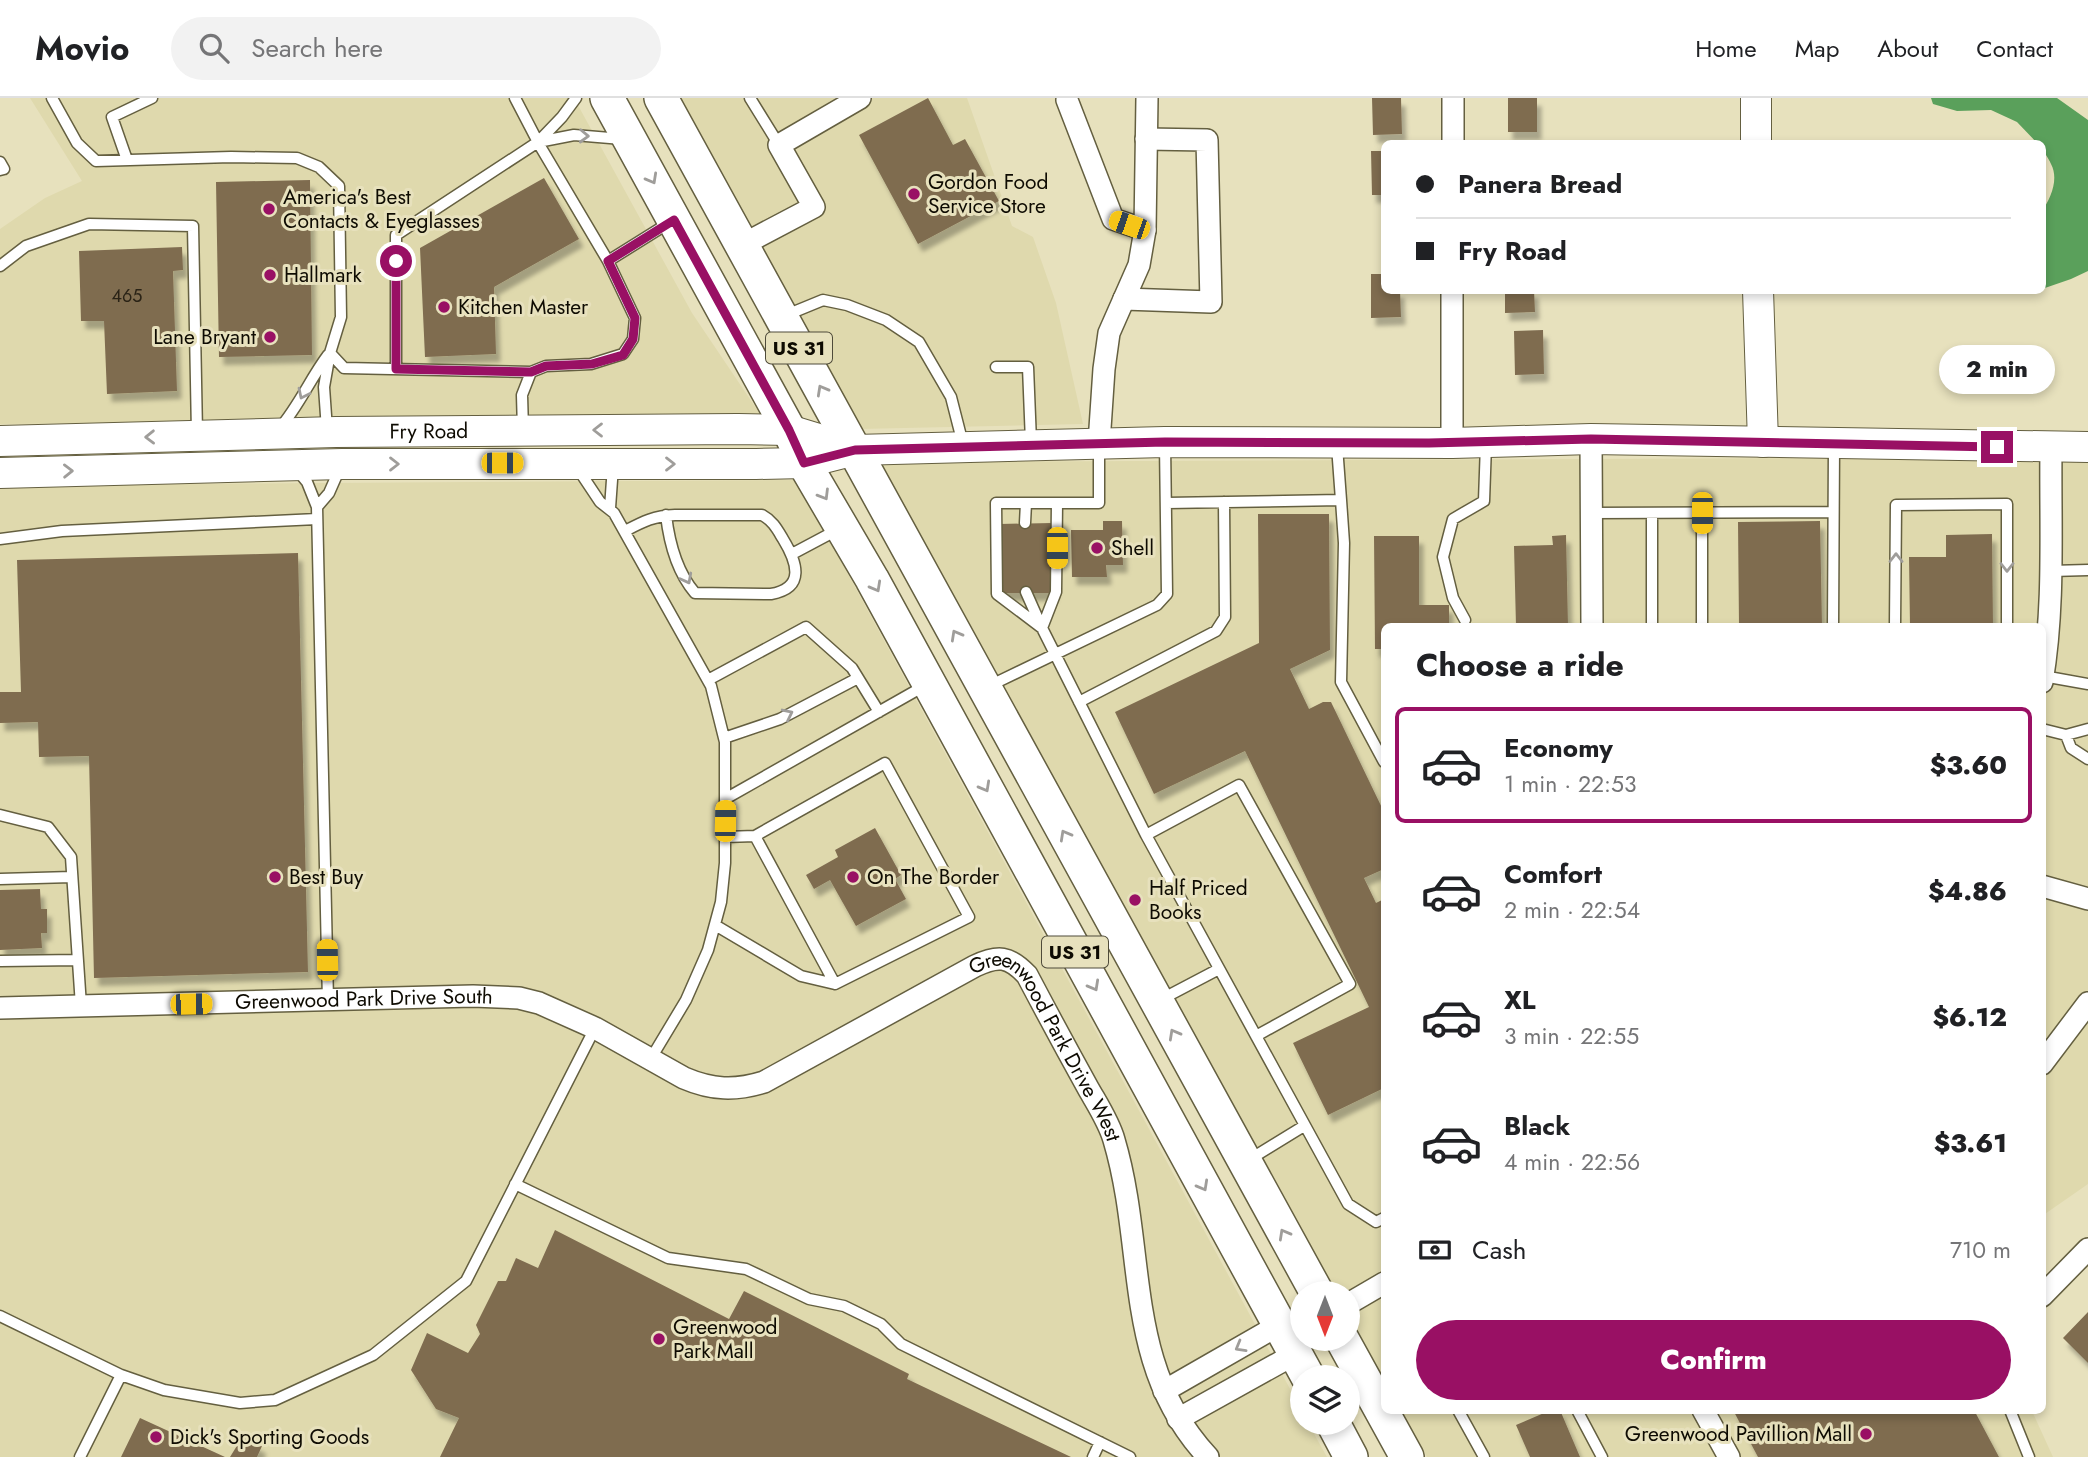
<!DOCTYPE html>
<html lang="en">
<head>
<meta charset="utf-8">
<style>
	body { margin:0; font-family:Jost,sans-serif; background:#f2f2f2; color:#202124; height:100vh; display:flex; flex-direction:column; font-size:26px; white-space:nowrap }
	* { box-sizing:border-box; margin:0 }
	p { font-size:23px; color:#757577 }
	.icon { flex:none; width:38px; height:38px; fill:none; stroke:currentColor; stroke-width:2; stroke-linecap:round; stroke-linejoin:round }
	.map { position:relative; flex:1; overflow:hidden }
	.sheet { position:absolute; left:1381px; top:525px; width:665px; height:791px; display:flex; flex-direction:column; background:#fff; border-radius:10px; box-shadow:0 4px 10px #0003 }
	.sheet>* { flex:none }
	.guide { position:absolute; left:1381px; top:42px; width:665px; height:154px; border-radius:10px; box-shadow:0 4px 10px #0003; display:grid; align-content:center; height:154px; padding:0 35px; background:#fff }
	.needle { width:46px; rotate:180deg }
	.controls { position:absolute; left:1290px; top:1183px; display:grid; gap:14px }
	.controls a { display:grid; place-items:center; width:70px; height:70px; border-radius:50%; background:#fff; box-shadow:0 4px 10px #0003; font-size:35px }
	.end { position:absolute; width:32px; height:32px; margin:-16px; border:9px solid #991064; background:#fff; box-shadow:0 0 0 4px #fff }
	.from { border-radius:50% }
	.bubble { position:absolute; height:49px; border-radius:24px; background:#fff; box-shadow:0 4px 10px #0003; font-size:23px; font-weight:800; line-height:49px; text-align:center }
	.car { position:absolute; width:21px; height:42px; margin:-21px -10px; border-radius:9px; box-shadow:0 0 5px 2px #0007; background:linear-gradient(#f5c518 24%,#345 0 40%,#f5c518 0 76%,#345 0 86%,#f5c518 0) }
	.guide b { display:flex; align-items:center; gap:24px; height:66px; font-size:26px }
	.guide b+b { border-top:2px solid #e0e0e0 }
	.guide i { width:18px; height:18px; background:#202124 }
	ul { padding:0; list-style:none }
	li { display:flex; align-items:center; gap:21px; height:116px; margin:0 14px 10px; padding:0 21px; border:4px solid transparent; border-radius:10px }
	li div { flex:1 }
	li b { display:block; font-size:26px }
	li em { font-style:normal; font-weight:800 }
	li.current { border-color:#991064 }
	li>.icon { width:63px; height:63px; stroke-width:1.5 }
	h2 { padding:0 35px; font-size:32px; line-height:84px }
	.pay { display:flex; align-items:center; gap:18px; height:77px; padding:0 35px; font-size:26px }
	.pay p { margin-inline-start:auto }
	.button { display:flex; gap:14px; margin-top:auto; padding:14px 35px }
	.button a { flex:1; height:80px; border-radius:42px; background:#991064; color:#fff; font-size:28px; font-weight:800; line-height:80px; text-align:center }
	header { display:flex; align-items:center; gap:42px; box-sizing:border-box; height:98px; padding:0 35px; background:#fff; border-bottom:2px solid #e0e0e0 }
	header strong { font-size:33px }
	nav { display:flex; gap:38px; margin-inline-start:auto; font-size:24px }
	.search { width:490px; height:63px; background:#f2f2f2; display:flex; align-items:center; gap:18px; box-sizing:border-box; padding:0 24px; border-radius:38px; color:#757577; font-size:26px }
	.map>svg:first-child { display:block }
	.built { fill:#dfd9ad }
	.water { fill:#5aa05b }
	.building { fill:#7f6c50; filter:url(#shadow) }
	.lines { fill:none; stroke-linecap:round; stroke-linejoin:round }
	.lane-casing { stroke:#645f40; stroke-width:13 }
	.street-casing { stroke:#645f40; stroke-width:24 }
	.secondary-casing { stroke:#645f40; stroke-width:32 }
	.primary-casing { stroke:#645f40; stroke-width:36 }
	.lane { stroke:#fff; stroke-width:10 }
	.street { stroke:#fff; stroke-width:21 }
	.secondary { stroke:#fff; stroke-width:30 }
	.primary { stroke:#fff; stroke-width:33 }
	.oneway { stroke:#9f9d9a }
	.route { stroke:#991064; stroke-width:9 }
	.poi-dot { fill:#991064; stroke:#e7e1bd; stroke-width:2.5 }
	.labels { text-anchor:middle; stroke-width:6; stroke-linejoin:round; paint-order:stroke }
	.number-label { font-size:18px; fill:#2a2316 }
	.shield { fill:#e7e1bd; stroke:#4f4b3a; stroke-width:2 }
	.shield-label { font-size:19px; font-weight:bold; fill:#0e0b02 }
	.poi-label { font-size:21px; fill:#0e0b02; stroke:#e7e1bd; text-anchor:start }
	.street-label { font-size:21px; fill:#0e0b02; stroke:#e7e1bd }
</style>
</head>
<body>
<header>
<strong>Movio</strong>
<div class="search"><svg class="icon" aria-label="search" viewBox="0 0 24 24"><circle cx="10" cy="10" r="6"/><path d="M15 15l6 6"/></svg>Search here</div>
<nav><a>Home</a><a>Map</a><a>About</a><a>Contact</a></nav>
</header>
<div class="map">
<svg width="2088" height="1359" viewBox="0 0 2088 1359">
	<defs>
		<filter id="shadow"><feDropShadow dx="4.5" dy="8" stdDeviation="2" flood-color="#0004"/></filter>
	</defs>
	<rect width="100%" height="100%" fill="#e7e1bd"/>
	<path class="built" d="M30,0H574L692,215L762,319L0,326V131L45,100L82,83Z
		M679,0H967L1012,128L1033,139L1056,205L1083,326L859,331Z
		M2088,359V1086L2042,1118V528H1384V1281L1348,1214V1195H1337L880,364Z
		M797,382L1302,1313V1325H1308L1327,1359H0V387Z
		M1402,1313H2032L2053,1359H1427Z"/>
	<path class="water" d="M1931,0H2057L2088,22V173L2071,181L2042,191V113C2051,100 2059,81 2051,66C2048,58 2042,54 2042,46L2037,45L2017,24L1991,12L1957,13L1933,6Z"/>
	<path class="building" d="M928,0L953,47L965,41L999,103L918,146L859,37Z
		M1372,0H1401L1402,36L1373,37Z
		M1508,0H1537V34H1508Z
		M1371,53H1384V97H1372Z
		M544,80L579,141L494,189L496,256L425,259L420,150Z
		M310,82L312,257L219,259L216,84Z
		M182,149L183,172L173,173L177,293L107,296L104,223H81L79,153Z
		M1371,176H1384V192H1400L1401,219L1371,220Z
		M1505,192H1534L1535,214L1505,215Z
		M1543,232L1544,276L1515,277L1514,233Z
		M1258,416H1329L1330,552L1290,571L1309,611L1323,604H1331L1384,714V771L1364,780L1376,805L1384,801V990L1328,1017L1293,945L1369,909L1245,653L1154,696L1115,614L1259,545Z
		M1103,423H1122L1123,467H1106L1107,479H1072L1071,432H1103Z
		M1820,423L1822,528H1739L1738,424Z
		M1052,425L1053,495H1000L999,426Z
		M1992,436L1993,528H1910L1909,459H1946V437Z
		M1566,437L1568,528H1516L1514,448L1553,447L1552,438Z
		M1374,438H1419V507H1449V528H1384V551H1375Z
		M298,455L308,874L94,880L89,658L39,659L38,624L0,625V594H21L17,462Z
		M875,730L901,777L895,781L906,801L856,828L830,782L814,791L806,777L838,759L835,752Z
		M40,791L41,811H47V835H41L42,850L0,852V792Z
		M555,1132L729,1221L744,1193L909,1276L907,1281L1071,1359H440L459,1320L436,1311L411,1272L427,1235L468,1255L480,1236L476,1227L498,1183H506L516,1160L538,1170Z
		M2088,1214V1265L2063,1240Z
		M1551,1312H1560L1580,1359H1530L1516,1327Z
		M1733,1312H1974L1999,1359H1758Z
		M140,1320L225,1359H121Z
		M243,1338L262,1348L257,1359H230Z"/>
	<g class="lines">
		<g class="lane-casing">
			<path id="lane" d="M52,0L77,45L96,63L231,59L297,60L319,69L339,88L341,219L330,255L324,289L327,332
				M515,0L540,48L608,163L635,220L633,241L623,256L591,266L546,268L531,274L522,297L523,332
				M750,0L779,47
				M538,44L574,37L622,41
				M127,62L112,19L152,0
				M0,64L4,71L0,72
				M608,163L672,123
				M0,168L26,148L89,126L193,128L197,335
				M784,218L823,202L847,207L886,222L919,244L951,299L963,346
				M330,255L344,270L531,274
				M996,269H1028L1031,344
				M396,271V137L538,44L562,19L576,0
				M279,331C299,308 310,281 328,257
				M578,371L600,404L614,415L711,588L725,644V765L721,804L708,852L686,902L650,962
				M297,372L307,384L317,409L328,903
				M1341,402L1344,445L1341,584L1384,664
				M1026,405H996L997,496L1042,530L1056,494L1057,405
				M1167,405L1341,402L1337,348
				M317,409L329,395L340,370
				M610,410L613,368
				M1592,415L1833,414
				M1702,415V528
				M1025,425L1026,405H1099V348
				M625,433C644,423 654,418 675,417H762C773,423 777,431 783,441C797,464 806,490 771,496L695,495C677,474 669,443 666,417
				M0,441L62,433L317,421
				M792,456L839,431
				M2051,473L2088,472
				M1026,494L1042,530L1146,737L1348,1106L1376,1124L1384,1120
				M1465,522L1453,500L1443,459L1453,421L1484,403L1486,346
				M1652,528V415
				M1833,528L1834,348
				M1895,528L1896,407L2007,406V528
				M2043,578L2088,586
				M708,582L806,529L852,570L879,614
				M989,588L1157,507L1167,496L1165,346
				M1079,604L1216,533L1225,519L1224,404
				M2042,631L2066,637L2088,631
				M2066,637L2071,650L2088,661
				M724,640L780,621L858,580
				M725,701L926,587
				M0,717L48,729L71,759L81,908
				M1146,737L1239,687L1350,886L1256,938
				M755,738L835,886
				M0,781L72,779
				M715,827L801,878L835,886L969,819L885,665L755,738L725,739
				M0,863L78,862
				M1160,902L1219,871
				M1247,1063L1304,1028
				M515,1086L668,1160L746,1171L809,1201L844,1208L881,1226L901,1246L1130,1359
				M0,1218L121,1277L164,1292L240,1305L275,1302L373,1257L466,1183L595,930
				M1458,1312L1484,1359
				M1577,1312L1602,1359
				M2010,1312L2029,1359
				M80,1359L121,1277
				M1093,1359L1100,1344"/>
		</g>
		<g class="street-casing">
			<g id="street">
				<path d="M1067,2L1113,121L1145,132"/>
				<path d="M1453,46V0"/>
				<path d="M742,147L814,109L779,47L860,0"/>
				<path d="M1124,201L1211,204L1207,42L1146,41"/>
				<path d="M1591,341L1592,528"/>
				<path d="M1099,345L1104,271L1109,235L1139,167L1145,132L1147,0"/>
				<path d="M1452,345V192"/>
				<path d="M2042,584C2055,507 2050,428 2051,350"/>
				<path d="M2042,788L2088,801"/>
				<path id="s1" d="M0,910L473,898L519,900L539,905L595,930L684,980C712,992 735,993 764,984L975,868C998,857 1009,858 1027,877C1047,915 1067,952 1088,990C1097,1006 1109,1024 1114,1042C1147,1153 1122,1267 1208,1359"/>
				<path d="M2042,966L2088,905"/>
				<path d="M2042,1198L2088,1151"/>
				<path d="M1348,1206L1384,1185"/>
				<path d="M1164,1293L1279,1227H1302"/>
				<path d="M1703,1312L1729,1359"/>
				<path d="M1178,1321L1295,1256L1301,1246"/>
			</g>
		</g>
		<g class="secondary-casing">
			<g id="secondary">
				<path d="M1756,0V46"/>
				<path d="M1758,192L1763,344"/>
				<path id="s2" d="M0,343L336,334L738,331L789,332L855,352"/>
				<path d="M0,375L342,366H756L804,365L855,352L1165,344L1452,345L1591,341L2088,349"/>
			</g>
		</g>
		<g class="primary-casing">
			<path id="primary" d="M607,0L789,332L804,365L872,481L1308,1279
				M661,0L1317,1195
				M1342,1241L1407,1359
				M1333,1325L1351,1359"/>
		</g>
		<use href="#lane" class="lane"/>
		<use href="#street" class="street"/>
		<use href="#secondary" class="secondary"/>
		<use href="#primary" class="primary"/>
	</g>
	<defs><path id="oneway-chevron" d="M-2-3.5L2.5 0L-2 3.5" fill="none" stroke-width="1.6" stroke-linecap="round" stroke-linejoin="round" transform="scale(1.75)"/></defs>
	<g class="oneway">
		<use href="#oneway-chevron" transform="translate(584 38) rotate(2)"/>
		<use href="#oneway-chevron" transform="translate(652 81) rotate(61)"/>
		<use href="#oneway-chevron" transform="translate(822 292) rotate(-119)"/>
		<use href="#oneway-chevron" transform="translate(303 296) rotate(116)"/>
		<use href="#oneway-chevron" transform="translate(598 332) rotate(180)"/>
		<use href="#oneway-chevron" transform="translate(150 339) rotate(179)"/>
		<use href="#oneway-chevron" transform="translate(394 366)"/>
		<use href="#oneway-chevron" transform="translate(670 366)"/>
		<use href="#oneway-chevron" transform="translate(68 373) rotate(-1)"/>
		<use href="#oneway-chevron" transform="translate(824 397) rotate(59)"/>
		<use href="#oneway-chevron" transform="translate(1896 460) rotate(-90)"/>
		<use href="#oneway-chevron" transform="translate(2007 469) rotate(90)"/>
		<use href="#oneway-chevron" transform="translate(687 481) rotate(62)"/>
		<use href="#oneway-chevron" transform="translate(876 489) rotate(61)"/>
		<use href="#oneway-chevron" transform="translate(956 537) rotate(-119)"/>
		<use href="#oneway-chevron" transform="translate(788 616) rotate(-26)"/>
		<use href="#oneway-chevron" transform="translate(985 689) rotate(61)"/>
		<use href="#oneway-chevron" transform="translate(1065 737) rotate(-119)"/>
		<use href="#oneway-chevron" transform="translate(1094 888) rotate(61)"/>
		<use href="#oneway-chevron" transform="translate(1174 936) rotate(-119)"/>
		<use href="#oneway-chevron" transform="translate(1203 1088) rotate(61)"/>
		<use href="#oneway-chevron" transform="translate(1284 1136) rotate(-119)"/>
		<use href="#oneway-chevron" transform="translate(1240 1249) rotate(150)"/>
	</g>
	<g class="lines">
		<path class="route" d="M396,163V271L531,274L546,268L592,266L623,257L633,241L635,220L608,163L674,122L789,332L804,365L855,352L1165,344L1429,345L1591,341L1997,349"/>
	</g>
	<g class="poi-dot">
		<circle cx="914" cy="96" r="7"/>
		<circle cx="269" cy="111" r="7"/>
		<circle cx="270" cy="177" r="7"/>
		<circle cx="444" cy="209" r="7"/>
		<circle cx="270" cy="239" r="7"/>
		<circle cx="1097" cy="450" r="7"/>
		<circle cx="275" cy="779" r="7"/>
		<circle cx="853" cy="779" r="7"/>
		<circle cx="1135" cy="802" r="7"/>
		<circle cx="659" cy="1241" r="7"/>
		<circle cx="1866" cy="1336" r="7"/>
		<circle cx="156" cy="1339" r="7"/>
	</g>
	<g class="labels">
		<g class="number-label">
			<text x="127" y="204">465</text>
		</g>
		<g class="shield">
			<rect x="766" y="234.5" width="66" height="31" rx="5"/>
			<rect x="1042" y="838.5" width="66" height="31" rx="5"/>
		</g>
		<g class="shield-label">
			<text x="799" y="257">US 31</text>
			<text x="1075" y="861">US 31</text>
		</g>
		<g class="poi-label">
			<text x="928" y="91">Gordon Food<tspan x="928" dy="24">Service Store</tspan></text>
			<text x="283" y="106">America's Best<tspan x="283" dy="24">Contacts &amp; Eyeglasses</tspan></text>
			<text x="284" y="184">Hallmark</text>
			<text x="458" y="216">Kitchen Master</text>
			<text x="256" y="246" text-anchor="end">Lane Bryant</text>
			<text x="1111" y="457">Shell</text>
			<text x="289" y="786">Best Buy</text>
			<text x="867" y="786">On The Border</text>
			<text x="1149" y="797">Half Priced<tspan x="1149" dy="24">Books</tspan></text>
			<text x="673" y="1236">Greenwood<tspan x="673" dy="24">Park Mall</tspan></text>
			<text x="1852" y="1343" text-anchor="end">Greenwood Pavillion Mall</text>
			<text x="170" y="1346">Dick's Sporting Goods</text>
		</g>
		<g class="street-label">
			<text dy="7" stroke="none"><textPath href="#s2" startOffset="429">Fry Road</textPath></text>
			<text dy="7" stroke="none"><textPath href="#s1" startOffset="364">Greenwood Park Drive South</textPath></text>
			<text dy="7" stroke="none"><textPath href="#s1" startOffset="1146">Greenwood Park Drive West</textPath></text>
		</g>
	</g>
</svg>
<div class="controls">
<a><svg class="needle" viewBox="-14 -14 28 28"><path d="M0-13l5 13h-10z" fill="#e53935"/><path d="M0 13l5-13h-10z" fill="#757577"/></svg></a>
<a><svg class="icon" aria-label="layers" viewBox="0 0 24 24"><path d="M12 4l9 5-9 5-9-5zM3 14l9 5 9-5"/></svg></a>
</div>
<i class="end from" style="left:396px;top:163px"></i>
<i class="end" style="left:1997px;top:349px"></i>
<div class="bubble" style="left:1939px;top:247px;width:116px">2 min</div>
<i class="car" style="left:1129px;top:127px;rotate:289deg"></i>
<i class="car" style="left:502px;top:365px;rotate:90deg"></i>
<i class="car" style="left:1702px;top:415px;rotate:180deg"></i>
<i class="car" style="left:1057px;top:450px;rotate:180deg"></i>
<i class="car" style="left:725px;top:723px;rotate:1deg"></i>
<i class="car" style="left:327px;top:862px;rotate:359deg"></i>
<i class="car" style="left:191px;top:906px;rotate:89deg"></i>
<div class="guide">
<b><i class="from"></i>Panera Bread</b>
<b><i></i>Fry Road</b>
</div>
<section class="sheet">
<h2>Choose a ride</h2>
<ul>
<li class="current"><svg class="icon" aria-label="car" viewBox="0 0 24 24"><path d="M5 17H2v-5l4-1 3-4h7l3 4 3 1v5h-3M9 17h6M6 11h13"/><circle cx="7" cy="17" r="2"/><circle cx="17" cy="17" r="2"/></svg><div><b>Economy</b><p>1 min · 22:53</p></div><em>$3.60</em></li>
<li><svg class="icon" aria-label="car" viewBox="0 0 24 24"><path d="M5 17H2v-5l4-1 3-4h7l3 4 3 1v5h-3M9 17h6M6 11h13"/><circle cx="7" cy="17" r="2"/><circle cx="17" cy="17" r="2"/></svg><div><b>Comfort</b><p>2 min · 22:54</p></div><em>$4.86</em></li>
<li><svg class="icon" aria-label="car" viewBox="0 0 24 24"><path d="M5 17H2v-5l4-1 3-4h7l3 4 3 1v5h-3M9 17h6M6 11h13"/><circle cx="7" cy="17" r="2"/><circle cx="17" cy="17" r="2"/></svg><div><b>XL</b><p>3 min · 22:55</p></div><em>$6.12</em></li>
<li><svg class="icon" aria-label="car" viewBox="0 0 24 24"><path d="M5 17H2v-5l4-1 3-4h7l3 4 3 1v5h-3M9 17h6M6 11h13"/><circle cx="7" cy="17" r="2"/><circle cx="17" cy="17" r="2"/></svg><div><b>Black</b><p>4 min · 22:56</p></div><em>$3.61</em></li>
</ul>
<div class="pay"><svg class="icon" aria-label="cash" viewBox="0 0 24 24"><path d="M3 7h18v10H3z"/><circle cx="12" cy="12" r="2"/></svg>Cash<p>710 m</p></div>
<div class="button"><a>Confirm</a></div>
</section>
</div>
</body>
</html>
